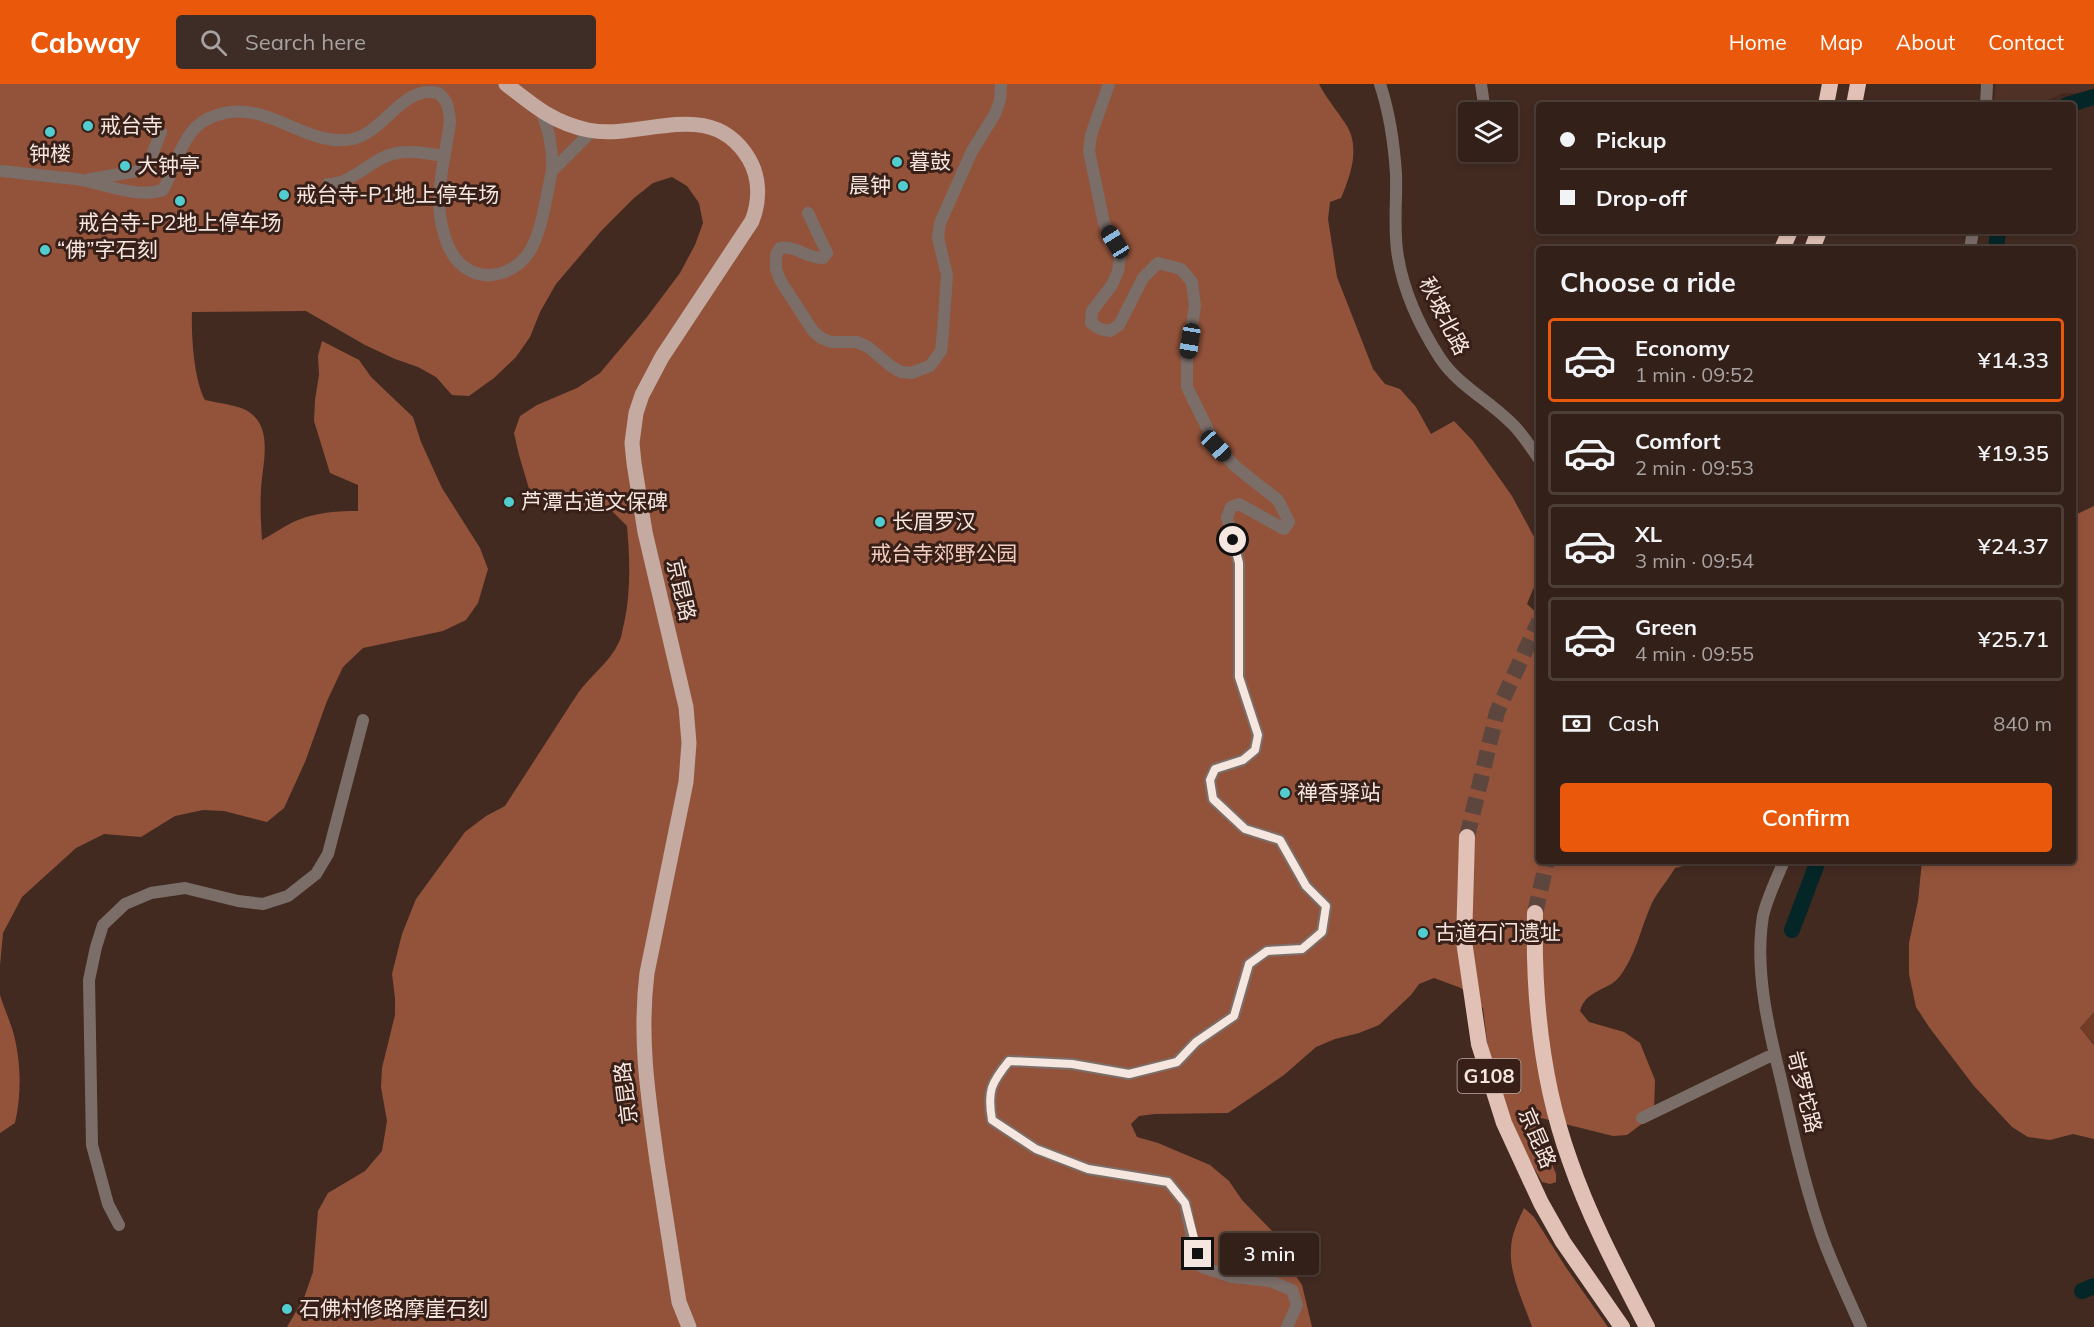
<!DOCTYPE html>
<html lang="en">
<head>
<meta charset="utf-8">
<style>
	body { margin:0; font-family:Mulish,"Noto Sans SC",sans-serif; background:#3d2d26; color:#f1f3f6; height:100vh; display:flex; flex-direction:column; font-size:22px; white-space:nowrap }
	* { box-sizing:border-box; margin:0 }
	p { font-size:20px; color:#a8a3a2 }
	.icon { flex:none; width:33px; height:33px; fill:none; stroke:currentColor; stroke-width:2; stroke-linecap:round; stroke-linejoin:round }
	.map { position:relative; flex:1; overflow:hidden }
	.details { position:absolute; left:1536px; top:162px; width:540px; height:618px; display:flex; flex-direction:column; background:#322019; border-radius:6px; box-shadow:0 3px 9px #0003,0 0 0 2px #4d3e38 }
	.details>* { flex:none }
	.hud { position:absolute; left:1536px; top:18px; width:540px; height:132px; border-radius:6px; box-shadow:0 3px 9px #0003,0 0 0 2px #4d3e38; display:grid; align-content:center; height:132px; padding:0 24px; background:#322019 }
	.tools { position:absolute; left:1458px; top:18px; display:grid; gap:12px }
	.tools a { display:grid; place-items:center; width:60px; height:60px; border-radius:6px; background:#322019; box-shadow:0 3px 9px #0003,0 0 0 2px #4d3e38; font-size:30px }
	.end { position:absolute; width:27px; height:27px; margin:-14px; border:8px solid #f6e6e0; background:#111; box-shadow:0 0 0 3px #111 }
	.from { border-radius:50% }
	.bubble { position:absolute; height:42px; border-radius:6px; background:#322019; box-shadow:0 3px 9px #0003,0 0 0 2px #4d3e38; font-size:20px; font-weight:600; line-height:42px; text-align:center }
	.car { position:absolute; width:18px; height:36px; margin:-18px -9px; border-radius:8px; box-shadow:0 0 4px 2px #0007; background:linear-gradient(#222 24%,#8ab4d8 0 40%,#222 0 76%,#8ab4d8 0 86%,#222 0) }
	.hud b { display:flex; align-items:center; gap:21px; height:57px; font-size:22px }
	.hud b+b { border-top:2px solid #4d3e38 }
	.hud i { width:15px; height:15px; background:#f1f3f6 }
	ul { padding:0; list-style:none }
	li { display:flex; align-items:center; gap:18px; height:84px; margin:0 12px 9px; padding:0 12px; border:3px solid #4d3e38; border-radius:6px }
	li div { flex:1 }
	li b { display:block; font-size:22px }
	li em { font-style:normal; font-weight:600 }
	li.current { border-color:#ea580c }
	li>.icon { width:54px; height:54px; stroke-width:1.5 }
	h2 { padding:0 24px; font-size:27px; line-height:72px }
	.pay { display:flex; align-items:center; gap:15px; height:66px; padding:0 24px; font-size:22px }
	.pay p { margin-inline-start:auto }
	.action { display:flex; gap:12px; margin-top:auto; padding:12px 24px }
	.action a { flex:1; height:69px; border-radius:6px; background:#ea580c; color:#fff; font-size:24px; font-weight:600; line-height:69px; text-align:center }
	header { display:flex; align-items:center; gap:36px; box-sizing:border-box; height:84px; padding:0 30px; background:#ea580c; color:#fff }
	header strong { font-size:28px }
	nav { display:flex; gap:33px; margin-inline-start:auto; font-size:21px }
	.search { width:420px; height:54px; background:#3d2d26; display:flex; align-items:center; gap:15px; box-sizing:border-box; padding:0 21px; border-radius:6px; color:#a8a3a2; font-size:22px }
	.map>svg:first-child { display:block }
	.built { fill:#4f3126 }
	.green { fill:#733c27 }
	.forest { fill:#93533b }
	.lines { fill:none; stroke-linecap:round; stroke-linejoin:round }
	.river { stroke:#052627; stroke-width:16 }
	.highway-tunnel { stroke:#5d463e; stroke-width:16; stroke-dasharray:16 8; stroke-linecap:butt }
	.minor { stroke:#7b6e69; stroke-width:12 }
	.major { stroke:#c4aaa0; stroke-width:15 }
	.highway { stroke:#e1c1b6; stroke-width:16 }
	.route { stroke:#f6e6e0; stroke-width:8 }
	.poi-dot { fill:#52cdcf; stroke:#382018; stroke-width:2 }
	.labels { text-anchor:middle; stroke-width:6; stroke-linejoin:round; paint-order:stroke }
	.shield { fill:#382018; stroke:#bdaba4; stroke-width:1.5 }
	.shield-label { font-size:20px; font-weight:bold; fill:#f6e6e0 }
	.poi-label { font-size:21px; fill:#f6e6e0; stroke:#382018; text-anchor:start }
	.street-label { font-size:21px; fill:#f6e6e0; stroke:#382018 }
	.park-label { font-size:21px; fill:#f4ccbe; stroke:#382018 }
</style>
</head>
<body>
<header>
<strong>Cabway</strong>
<div class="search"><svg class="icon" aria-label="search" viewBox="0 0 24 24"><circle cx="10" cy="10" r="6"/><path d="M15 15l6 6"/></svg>Search here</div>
<nav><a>Home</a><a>Map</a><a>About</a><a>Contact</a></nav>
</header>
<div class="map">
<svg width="2094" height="1243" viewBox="0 0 2094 1243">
	<rect width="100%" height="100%" fill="#422a21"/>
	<path class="built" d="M1996,0H2094V6L2089,9H2064L2040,19L2017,17L2007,21H1994Z"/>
	<path class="green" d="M2094,928V960L2080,944Z"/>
	<path class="forest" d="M0,0H1319C1326,14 1336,25 1345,39C1361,62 1351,90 1341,114L1330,118L1328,135L1337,193L1373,285L1385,300L1400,305L1416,323L1431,350L1454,337L1473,357L1512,412L1539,462V491L1527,520L1539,531V777H1704L1675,784C1668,796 1658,807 1652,819C1641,843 1636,871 1620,892C1609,907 1586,905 1580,927L1589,938L1624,948L1640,959L1655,996L1654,1026L1647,1036L1627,1051L1613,1052L1533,1032L1556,1090V1098L1550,1100L1542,1098L1517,1055L1488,966L1483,924L1461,904L1434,894L1419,900L1411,911L1379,941L1359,949L1335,955L1316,963L1284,991L1228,1029L1155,1030L1139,1032L1131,1040L1137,1053L1158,1059L1210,1081L1229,1097L1242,1116L1274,1149L1285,1176L1302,1201L1312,1243H287L304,1214L313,1188L318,1127L328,1109L365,1087L382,1067L387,1037L381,1003L382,984L395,931V914L392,890L402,850L416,815L465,748L486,732L505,722L578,609C591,591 610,578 619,558C622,553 622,546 624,540C631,507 630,476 627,442L611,426L554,418H533L519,371L514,349L520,332L537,321L577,304L600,289L647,233L680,189L695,161L703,139L699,119L687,102L672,93L653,99L634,114L602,146L556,200L540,228L530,253L516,273L494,294L469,312L452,311L436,293L418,283L395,275L365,261L306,227L192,228C191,251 194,296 205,316C216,319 240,321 249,328C274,345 262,381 261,406C260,423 261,440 262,456C274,450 285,441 298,436C318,428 338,427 358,427V401L330,389L314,337L315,316L319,291L318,272L322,257L359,276L371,293L413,333L421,358L442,404L480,464L488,485L478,519L466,536L443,547L363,564L343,583L327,617L305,678L284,724L267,738L224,727L203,726L175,732L141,753L104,750L76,764L22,813L3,849L0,881Z
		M2094,422V928L2080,944L2094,961V1055L2073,1050L2050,1056L2028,1053L2012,1043L1974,1002L1929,943L1916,923L1909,890V859L1918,817L1922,777H2073V432Z
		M0,911C5,927 13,943 16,960C21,985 21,1013 15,1039L0,1049Z
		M1524,1124L1534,1133L1565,1182L1608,1243H1532C1524,1219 1509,1191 1511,1165C1511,1151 1518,1137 1524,1124Z"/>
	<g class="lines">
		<path class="river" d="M2067,21L2094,13
			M1996,165L1998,147
			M1792,846L1818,777
			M2082,1207L2094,1202"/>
		<path class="highway-tunnel" d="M1467,753L1497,628L1539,537
			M1535,829L1547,777"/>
		<path class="minor" d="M1109,0L1091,51L1089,67L1104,139L1115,158L1120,173L1118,187L1112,201L1092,227L1091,239L1100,245L1110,247L1119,241L1143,194L1158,179L1181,185L1192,198L1195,222L1187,274V303L1216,362L1236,383L1278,416L1289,438L1284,445L1239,420L1231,423L1227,433L1239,479V593L1258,651L1255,666L1243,676L1215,685L1210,696L1213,715L1245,745L1280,756L1306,802L1326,822L1322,848L1302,865L1267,867L1249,880L1234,932L1196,958L1177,978L1129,990L1072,980L1009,977C991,999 987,1007 992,1036L1036,1065L1088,1085L1168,1098L1185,1119L1193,1158L1202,1183L1232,1193L1270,1197L1292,1206L1297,1221L1287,1243
			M1380,0C1390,30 1394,59 1396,90C1397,118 1393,146 1398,173C1404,209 1420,243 1440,274C1460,304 1493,318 1517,345C1525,354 1532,365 1539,375
			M1481,0L1485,28
			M1986,21L1987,0
			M542,29C550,49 553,66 552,87L592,47
			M2,87C26,90 51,92 76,95C103,99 136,115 163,106C173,88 178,65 191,49C197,40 207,34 217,31C267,14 307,65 353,55C384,48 404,0 438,9C448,16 449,26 450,37C446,72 433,112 443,146C446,159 452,173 463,182C485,200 516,189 530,167C543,144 546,112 552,87
			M90,95L138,87L150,76L161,48
			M328,100C354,100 372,73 397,69C412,66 429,70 445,72
			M808,129L827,169L823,174C806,174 795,161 780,164L776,171V185L780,196L813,247L821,254L831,258H857L868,263L892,283L901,288L911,289L930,282L941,267L943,248L947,191L938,154L940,139L972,67L995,30L1000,16L1001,0
			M1970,165L1973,147
			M1784,777C1777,794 1767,814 1763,832C1754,887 1769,947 1782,1000C1793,1049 1804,1098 1820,1146C1831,1179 1847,1211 1861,1243
			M1642,1034L1774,970
			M119,1141L108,1120L92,1061L89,896L96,863L103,841L125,820L151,809L185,804L238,817L263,820L288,812L316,790L328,770L363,636"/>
		<path class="major" d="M506,0C533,21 553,39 588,46C643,57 711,11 749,75C760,94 760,117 752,137L662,273L642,311L636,329L632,359L634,379L645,448L686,623L689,659L686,698L647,889C639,954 648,1012 657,1077C664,1124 672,1171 679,1218L689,1243"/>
		<path class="highway" d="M1826,21L1830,0
			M1854,21L1858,0
			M1782,165L1790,147
			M1812,165L1819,147
			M1467,753L1464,857L1479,960L1504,1039L1541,1119L1563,1158L1622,1243
			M1535,829C1533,914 1541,997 1570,1077C1590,1135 1619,1189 1647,1243"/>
	</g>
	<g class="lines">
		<path class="route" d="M1198,1170L1185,1119L1168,1098L1088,1085L1036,1065L992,1036C987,1007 991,999 1009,977L1072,980L1129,990L1177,978L1196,958L1234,932L1249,880L1267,867L1302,865L1322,848L1326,822L1306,802L1280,756L1245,745L1213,715L1210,696L1215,685L1243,676L1255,666L1258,651L1239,593V479L1233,456"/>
	</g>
	<g class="poi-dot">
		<circle cx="88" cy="42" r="6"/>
		<circle cx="50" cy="48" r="6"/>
		<circle cx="897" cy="78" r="6"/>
		<circle cx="125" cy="82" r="6"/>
		<circle cx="903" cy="102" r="6"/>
		<circle cx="284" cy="111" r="6"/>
		<circle cx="180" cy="117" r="6"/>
		<circle cx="45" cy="166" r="6"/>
		<circle cx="509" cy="418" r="6"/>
		<circle cx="880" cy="438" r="6"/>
		<circle cx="1285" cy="709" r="6"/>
		<circle cx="1423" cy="849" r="6"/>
		<circle cx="287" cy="1225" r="6"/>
	</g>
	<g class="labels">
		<rect class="shield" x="1457.5" y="975" width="63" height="34" rx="4.5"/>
		<g class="shield-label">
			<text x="1489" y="999">G108</text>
		</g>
		<g class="poi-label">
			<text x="100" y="49">戒台寺</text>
			<text x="50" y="77" text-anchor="middle">钟楼</text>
			<text x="909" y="85">暮鼓</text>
			<text x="137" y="89">大钟亭</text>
			<text x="891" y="109" text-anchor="end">晨钟</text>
			<text x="296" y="118">戒台寺-P1地上停车场</text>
			<text x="180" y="146" text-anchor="middle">戒台寺-P2地上停车场</text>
			<text x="57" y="173">“佛”字石刻</text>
			<text x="521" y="425">芦潭古道文保碑</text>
			<text x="892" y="445">长眉罗汉</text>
			<text x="1297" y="716">禅香驿站</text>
			<text x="1435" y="856">古道石门遗址</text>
			<text x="299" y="1232">石佛村修路摩崖石刻</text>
		</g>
		<g class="street-label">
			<text transform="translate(1444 232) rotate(63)" y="7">秋坡北路</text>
			<text transform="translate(681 506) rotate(77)" y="7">京昆路</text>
			<text transform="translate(1804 1008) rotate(76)" y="7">岢罗坨路</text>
			<text transform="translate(626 1009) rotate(-97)" y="7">京昆路</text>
			<text transform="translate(1537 1054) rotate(67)" y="7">京昆路</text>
		</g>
		<g class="park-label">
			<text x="944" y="477">戒台寺郊野公园</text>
		</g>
	</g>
</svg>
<div class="tools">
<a><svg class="icon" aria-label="layers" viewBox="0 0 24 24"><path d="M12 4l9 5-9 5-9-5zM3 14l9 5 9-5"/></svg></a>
</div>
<i class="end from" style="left:1233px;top:456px"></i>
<i class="end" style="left:1198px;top:1170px"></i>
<div class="bubble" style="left:1220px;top:1149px;width:99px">3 min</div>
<i class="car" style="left:1115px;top:158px;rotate:328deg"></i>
<i class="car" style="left:1190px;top:257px;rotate:189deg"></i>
<i class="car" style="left:1216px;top:362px;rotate:137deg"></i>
<div class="hud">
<b><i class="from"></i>Pickup</b>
<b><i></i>Drop-off</b>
</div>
<section class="details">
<h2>Choose a ride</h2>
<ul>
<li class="current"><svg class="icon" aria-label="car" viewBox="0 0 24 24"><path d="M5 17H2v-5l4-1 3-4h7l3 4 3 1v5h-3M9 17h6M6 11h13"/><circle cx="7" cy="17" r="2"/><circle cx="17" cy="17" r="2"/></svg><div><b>Economy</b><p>1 min · 09:52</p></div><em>¥14.33</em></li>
<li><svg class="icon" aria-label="car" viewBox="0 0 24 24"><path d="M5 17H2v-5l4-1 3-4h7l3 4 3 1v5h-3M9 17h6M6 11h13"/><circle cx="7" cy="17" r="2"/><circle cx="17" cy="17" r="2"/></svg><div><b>Comfort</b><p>2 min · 09:53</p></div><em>¥19.35</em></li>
<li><svg class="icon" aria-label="car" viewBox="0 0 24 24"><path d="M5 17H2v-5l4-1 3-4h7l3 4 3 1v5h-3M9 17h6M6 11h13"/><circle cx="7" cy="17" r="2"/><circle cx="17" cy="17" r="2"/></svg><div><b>XL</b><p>3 min · 09:54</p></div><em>¥24.37</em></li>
<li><svg class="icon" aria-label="car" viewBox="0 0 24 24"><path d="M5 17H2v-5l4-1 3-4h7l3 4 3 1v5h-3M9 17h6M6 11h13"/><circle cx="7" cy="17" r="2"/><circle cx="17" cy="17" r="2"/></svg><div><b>Green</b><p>4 min · 09:55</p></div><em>¥25.71</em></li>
</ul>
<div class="pay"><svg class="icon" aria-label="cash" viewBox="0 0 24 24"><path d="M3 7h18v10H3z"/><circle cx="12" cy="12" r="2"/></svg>Cash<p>840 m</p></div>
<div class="action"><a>Confirm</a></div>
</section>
</div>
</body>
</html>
